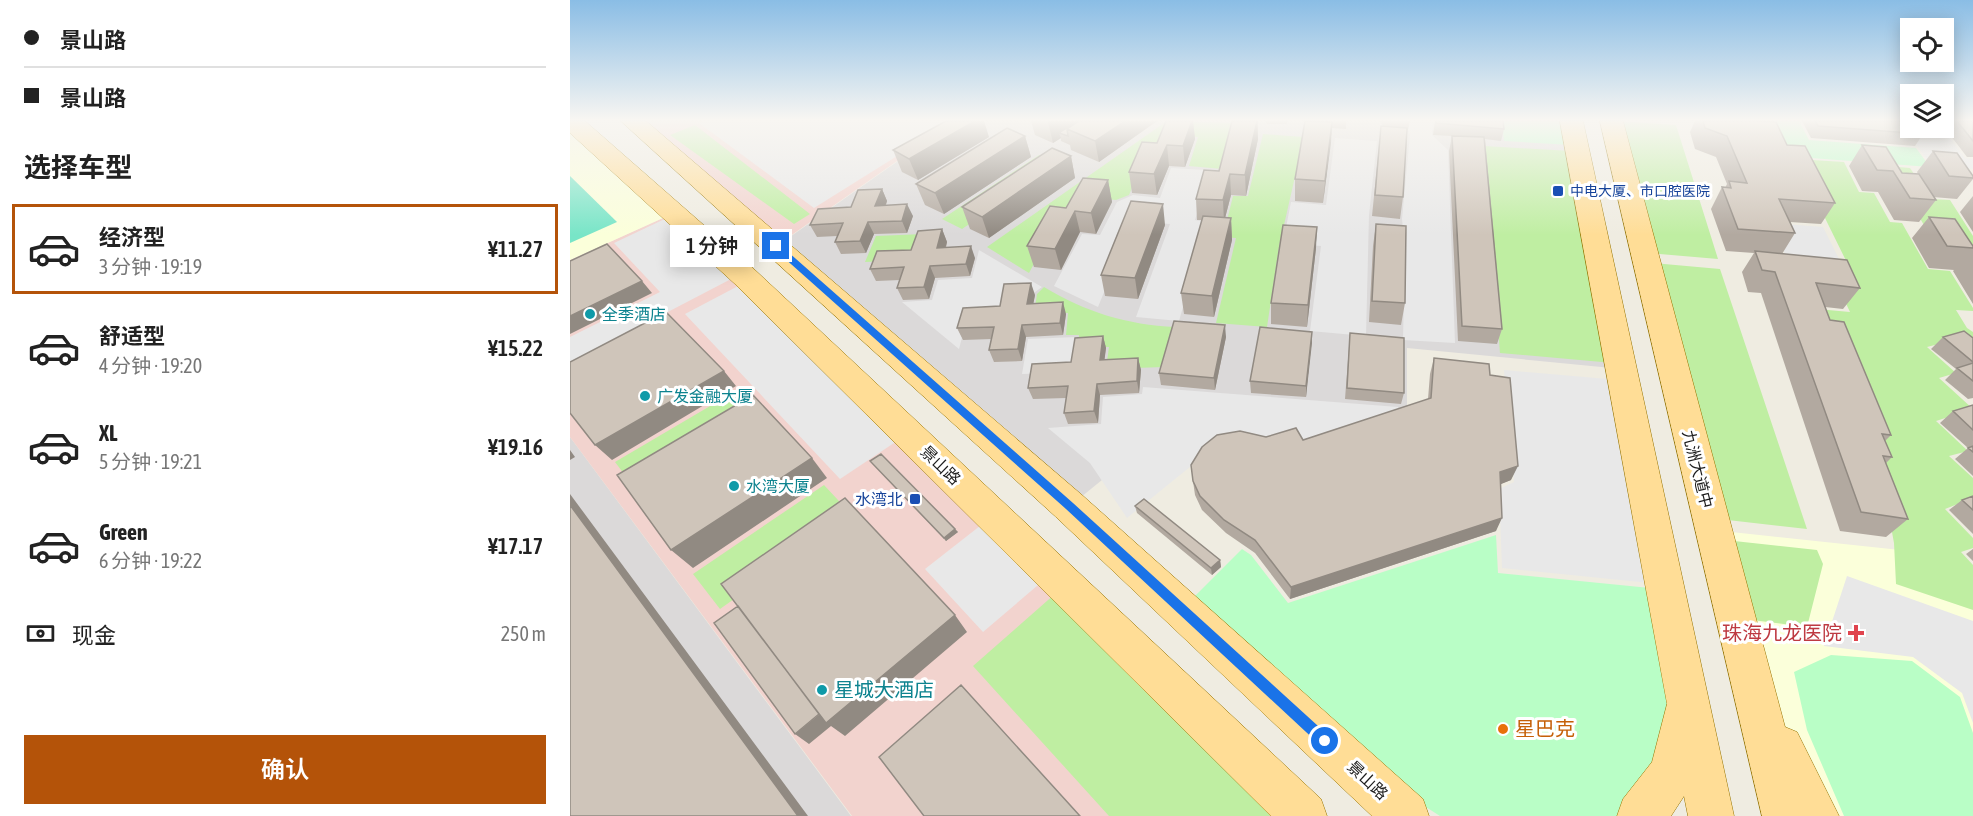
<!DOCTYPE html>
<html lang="zh">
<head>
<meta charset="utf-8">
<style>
	body { margin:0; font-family:"Asap Condensed","Noto Sans SC",sans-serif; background:#f2f2f2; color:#222; height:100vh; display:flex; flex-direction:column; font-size:22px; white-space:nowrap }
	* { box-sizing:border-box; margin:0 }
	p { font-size:20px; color:#767676 }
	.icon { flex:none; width:33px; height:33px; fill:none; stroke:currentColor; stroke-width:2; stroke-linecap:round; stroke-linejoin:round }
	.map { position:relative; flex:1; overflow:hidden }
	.side { display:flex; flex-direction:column; background:#fff; width:570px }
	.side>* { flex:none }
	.top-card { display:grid; align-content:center; height:132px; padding:0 24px; background:#fff }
	.tools { position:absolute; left:1330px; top:18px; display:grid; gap:12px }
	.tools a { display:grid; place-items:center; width:54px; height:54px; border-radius:0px; background:#fff; box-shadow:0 3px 15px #0003; font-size:30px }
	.end { position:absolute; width:27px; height:27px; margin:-14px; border:8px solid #1a73e8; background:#fff; box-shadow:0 0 0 3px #fff }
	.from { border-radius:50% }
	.bubble { position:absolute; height:42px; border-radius:0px; background:#fff; box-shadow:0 3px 15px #0003; font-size:20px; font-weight:600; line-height:42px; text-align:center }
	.top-card b { display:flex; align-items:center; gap:21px; height:57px; font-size:22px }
	.top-card b+b { border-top:2px solid #e0e0e0 }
	.top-card i { width:15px; height:15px; background:#222 }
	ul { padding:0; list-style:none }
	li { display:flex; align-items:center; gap:18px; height:90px; margin:0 12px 9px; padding:0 12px; border:3px solid transparent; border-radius:0px }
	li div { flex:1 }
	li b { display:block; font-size:22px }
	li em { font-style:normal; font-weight:600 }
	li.on { border-color:#b45309 }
	li>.icon { width:54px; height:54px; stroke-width:1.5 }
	h2 { padding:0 24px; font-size:27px; line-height:72px }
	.pay { display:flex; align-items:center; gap:15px; height:66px; padding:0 24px; font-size:22px }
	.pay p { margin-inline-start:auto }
	.primary-button { display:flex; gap:12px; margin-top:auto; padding:12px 24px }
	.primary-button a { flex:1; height:69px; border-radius:0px; background:#b45309; color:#fff; font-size:24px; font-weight:600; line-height:69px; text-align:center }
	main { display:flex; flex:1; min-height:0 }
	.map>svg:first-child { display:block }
	.residential { fill:#dbd9d9 }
	.commercial { fill:#f2d3ce }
	.education { fill:#fbffda }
	.grass { fill:#bfeea2 }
	.park { fill:#b9fec6 }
	.pitch { fill:#78e5c7 }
	.parking { fill:#e8e8e8 }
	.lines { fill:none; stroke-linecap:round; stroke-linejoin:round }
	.major-casing { stroke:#957300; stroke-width:1 }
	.major { fill:#ffdd96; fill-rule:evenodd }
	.wall { fill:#b2a9a0 }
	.shaded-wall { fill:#918a82 }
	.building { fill:#cfc5ba; stroke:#918a82; stroke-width:1.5 }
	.route { fill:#1a73e8 }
	.transit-dot { fill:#1a4fb4; stroke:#fff; stroke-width:2 }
	.culture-dot { fill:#0f9aa8; stroke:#fff; stroke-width:2 }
	.health-dot { fill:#e0444e; stroke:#fff; stroke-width:2 }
	.food-dot { fill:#e8710a; stroke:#fff; stroke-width:2 }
	.labels { text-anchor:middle; stroke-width:6; stroke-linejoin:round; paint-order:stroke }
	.far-transit-label { font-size:14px; fill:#164399; stroke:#fff; text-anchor:start }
	.culture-label { font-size:16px; fill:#0d838f; stroke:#fff; text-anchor:start }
	.street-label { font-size:16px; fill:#1c1c1c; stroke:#fff }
	.transit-label { font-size:16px; fill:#164399; stroke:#fff; text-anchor:end }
	.near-health-label { font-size:20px; fill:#be3a42; stroke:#fff; text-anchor:end }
	.near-culture-label { font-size:20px; fill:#0d838f; stroke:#fff; text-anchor:start }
	.near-food-label { font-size:20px; fill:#c56008; stroke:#fff; text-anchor:start }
</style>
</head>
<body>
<main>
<section class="side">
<div class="top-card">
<b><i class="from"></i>景山路</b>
<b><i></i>景山路</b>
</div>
<h2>选择车型</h2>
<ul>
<li class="on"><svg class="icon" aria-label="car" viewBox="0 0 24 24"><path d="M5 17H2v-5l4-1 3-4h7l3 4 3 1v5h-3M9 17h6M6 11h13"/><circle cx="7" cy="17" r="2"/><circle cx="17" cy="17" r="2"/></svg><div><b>经济型</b><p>3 分钟 · 19:19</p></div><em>¥11.27</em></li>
<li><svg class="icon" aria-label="car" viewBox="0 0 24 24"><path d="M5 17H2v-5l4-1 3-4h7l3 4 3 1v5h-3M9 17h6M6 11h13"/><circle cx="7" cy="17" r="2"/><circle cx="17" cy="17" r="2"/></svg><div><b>舒适型</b><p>4 分钟 · 19:20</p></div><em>¥15.22</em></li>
<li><svg class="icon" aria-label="car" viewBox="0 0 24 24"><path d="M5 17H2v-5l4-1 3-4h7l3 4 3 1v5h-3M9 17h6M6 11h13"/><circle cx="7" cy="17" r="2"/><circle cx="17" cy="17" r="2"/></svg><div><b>XL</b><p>5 分钟 · 19:21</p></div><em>¥19.16</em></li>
<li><svg class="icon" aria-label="car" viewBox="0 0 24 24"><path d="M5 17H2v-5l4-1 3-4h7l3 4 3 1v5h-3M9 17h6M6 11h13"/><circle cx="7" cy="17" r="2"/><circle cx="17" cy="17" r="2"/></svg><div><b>Green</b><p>6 分钟 · 19:22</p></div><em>¥17.17</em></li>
</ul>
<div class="pay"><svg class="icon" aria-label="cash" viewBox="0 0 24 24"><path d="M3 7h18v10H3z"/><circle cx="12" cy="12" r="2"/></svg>现金<p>250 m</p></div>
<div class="primary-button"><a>确认</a></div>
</section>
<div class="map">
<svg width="1403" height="816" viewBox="0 0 1403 816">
	<rect width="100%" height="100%" fill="#efece1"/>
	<path class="residential" d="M385,121H1001L1052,369L837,348V413L623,406L500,506L207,246Z
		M0,437L281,816H0Z"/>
	<path class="commercial" d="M63,121H384L206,246Z
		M104,213L733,816H282L0,437V260Z"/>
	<path class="education" d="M0,121L104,213L0,260Z
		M1143,530L1349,552L1403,570V816H1246Z"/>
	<path class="grass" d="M597,121L666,123L652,169L619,166L628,137L598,135L573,162L559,195L546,200L515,197L484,226L459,273L417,247Z
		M1048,121L1106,125L1148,259L1078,253Z
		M125,125L240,214L224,224L100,135Z
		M693,134L734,137L709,247L697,327L646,323L666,238L653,237L663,196H678Z
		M914,146L1001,151L1043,363L930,353Z
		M469,155L488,164L392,229L372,219Z
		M1226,159L1274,162L1289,192L1304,193L1320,222L1332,223L1358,269L1380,271L1403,308V311L1386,310L1397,328L1403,332V356L1384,340L1357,347L1386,373L1369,378L1403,409L1366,421L1398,451L1379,456L1403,478V498L1375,509L1403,538V548L1391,552L1403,565V610L1326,584L1324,543L1308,456L1236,308L1280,312L1264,278L1285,279Z
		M1304,165L1340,168L1361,199L1380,200L1403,236V271L1361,237L1335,193Z
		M354,234L345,260L295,262L306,236Z
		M1083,263L1150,269L1237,529L1149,519Z
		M474,287C515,312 558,325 605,327L594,367L536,369L539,347H508L509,335H496L498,313L464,314L467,294Z
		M169,389L192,414L67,491L45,462Z
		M254,485L282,515L150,609L123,574Z
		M1155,540L1247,550L1253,564L1237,627L1174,619Z
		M486,593L719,816H539L403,666Z"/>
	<path class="park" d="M932,121H996L1001,145L934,141Z
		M1186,121H1229L1239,140L1346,148L1360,167L1203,155Z
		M926,535L928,573L1090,589L1102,753L1053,816H870L793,767L616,605L672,549L681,555L718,603Z
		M1261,655L1342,661L1390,697L1403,733V816H1274L1237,730L1224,672Z"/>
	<path class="pitch" d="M0,176L47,222L0,243Z"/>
	<path class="parking" d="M136,121H383L244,208L129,123Z
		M835,121H863L862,135L878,150L885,343L833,340L835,248L832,219L840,135Z
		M1330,121L1341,128H1372L1395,158L1403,159V169L1360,164Z
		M765,138L807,141L799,215L796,336L740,331L751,246L713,243L721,202L756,205Z
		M601,168L652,171L634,190L625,220L637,222L609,321L566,317L600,224L563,221L528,307L484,286L512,234L530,235L547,202L563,195L590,198Z
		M99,217L163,278L0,363V337L90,292L44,243Z
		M1202,223L1253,227L1276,273L1221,268Z
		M409,250L472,287L432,316L397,318L389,349L332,302L362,300L368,280L402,278Z
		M170,285L330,439L270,479L115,314Z
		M507,337L502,372L452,374L458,339Z
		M934,370L1049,380L1090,584L932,568L929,489L944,482Z
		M573,387L828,407V420L735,451L631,458L557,518L520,463L478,428L531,424L533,397L572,394Z
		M415,522L474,580L413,632L355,569Z
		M1277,576L1403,621V723L1392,693L1343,657L1254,646Z"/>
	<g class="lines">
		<g class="major-casing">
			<path id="major" d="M0,121H15L185,270L751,799L757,816H701L165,284L0,133Z
				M51,121H76L512,495L853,799L859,816H802L486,517Z
				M990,121H1013L1164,816H1118L1114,796L1101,816H1047L1053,799L1082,762L1097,704Z
				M1030,121H1053L1215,727L1227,732L1269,816H1192Z"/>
		</g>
		<use href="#major" class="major"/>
	</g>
	<path class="wall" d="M461,121H587L529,162L501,150L500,145L491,141V138L483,143L465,135Z
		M596,121H623L625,139L615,167L599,166L587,195L562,193L559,172L587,143Z
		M662,121H688V139L676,196L661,195L655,218H661L662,240L644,317L614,314L611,293L632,220H627L626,199L649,171Z
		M696,121H717V124H697Z
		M753,121H776V129L762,128L753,203L725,201V179Z
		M810,121H840L837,134L833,197L830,219L802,216L811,126H813Z
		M865,121H933L934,129L931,141L915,139L932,329L927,344L888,341L879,151L882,136L863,135Z
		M1125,121H1192L1217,145L1265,203L1251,224L1220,222L1225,233L1212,254L1290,288L1273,309L1255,307L1260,320L1321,435L1315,441L1322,457L1316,463L1338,519L1316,537L1270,531L1191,293L1178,292L1172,272L1184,253L1156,251L1141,209L1152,187L1155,188L1157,184L1146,157L1125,149L1120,132Z
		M1232,121H1341L1353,134L1345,146L1241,138Z
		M1374,121H1403V157H1397L1374,127Z
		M455,136L461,157L374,214L355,205L346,184Z
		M419,137L348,180L332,172L323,150Z
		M1292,145L1332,173L1348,174L1347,172L1363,151L1403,176V179L1387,199L1363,197L1366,200L1349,222L1324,220L1308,192L1292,191L1279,166Z
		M501,156L505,178L419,238L400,229L392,207Z
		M538,180L542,202L526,234L510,232L491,270L464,267L457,246L496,208Z
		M312,189L317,201L316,205L343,216L337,233L304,234L296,253L271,254L265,242L267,236L247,237L240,225L281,207Z
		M1403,196V232L1390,212Z
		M1359,217L1403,246V304L1383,271L1384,270L1359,268L1342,238Z
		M806,224L835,303L831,325L799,322L803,246Z
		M595,225L568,299L535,296L531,275Z
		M372,229L377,242L376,248L405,258L400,276L365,278L359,299L333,300L327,288L330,280L306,281L300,269L341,250Z
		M746,248L737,327L701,324V303Z
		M465,295L463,304L496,314L493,335L456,337L452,361L424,362L419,350L422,339L393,340L387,328L430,306Z
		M742,332L736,397L681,393L680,381Z
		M780,333L834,393L831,404L775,399Z
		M533,336L536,348L534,360L568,358L571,370L569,393L530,395L528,423L498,424L494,413L496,398L463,399L458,388L501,362Z
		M656,337L645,390L591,385L589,373Z
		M1373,337L1403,338V398L1398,399L1375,380L1386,369L1361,349Z
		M864,358L920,375L941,480L930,484L926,531L720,599L685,553L656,533L632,510L625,495L623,481L696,437L733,440L858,399L860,374Z
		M1403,405V476L1385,459L1398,448L1370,423L1383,411Z
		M300,461L385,529L388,532L376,541Z
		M1403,496V534L1379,510L1392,500Z
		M565,506L650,560L651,567L642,575L567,513Z
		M1403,549V561L1396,554Z"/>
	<path class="shaded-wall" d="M405,121H414L419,137L348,180L339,159Z
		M480,121H518L489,133L491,138L483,143L478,122Z
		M555,121H587L529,162L525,141Z
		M622,121H623L625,139L615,167L613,146Z
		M687,121L688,139L676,196L675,175Z
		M762,122L761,143L753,203L755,181Z
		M455,136L461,157L374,214L365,193Z
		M597,145L599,166L587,195L584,174Z
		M501,156L505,178L419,238L412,217Z
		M660,174L661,195L654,222L653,200Z
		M538,180L542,202L526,234L521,213Z
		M312,189L317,201L311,218L305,206Z
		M337,204L343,216L337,233L332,221Z
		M593,204L595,225L568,299L565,278Z
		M505,211L510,232L491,270L485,249Z
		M661,218L662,240L644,317L642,296Z
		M298,222L304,234L296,253L290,241Z
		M747,227L746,248L737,327L738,305Z
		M372,229L377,242L372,260L367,248Z
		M401,246L405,258L400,276L396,264Z
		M360,266L365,278L359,299L354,287Z
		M72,281L82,293L0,334V316Z
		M461,283L465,295L461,316L457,304Z
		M493,302L496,314L493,335L490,323Z
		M452,325L456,337L452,361L448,349Z
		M655,325L656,337L645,390L644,378Z
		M742,332V343L736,397V386Z
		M533,336L536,348L533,372L530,360Z
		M568,358L571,370L569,393L567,381Z
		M154,371L166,386L42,460L25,445Z
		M527,384L530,395L528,423L524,411Z
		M0,450L5,457L0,460Z
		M242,458L257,478L123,568L101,550Z
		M948,466L941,480L924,487L930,472Z
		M0,494L238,816H228L0,505Z
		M932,518L926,531L720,599L721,587Z
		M385,529L388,532L376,541L374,538Z
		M650,560L651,567L642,575L641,568Z
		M385,615L397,632L275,736L261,726L239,744L225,734L251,713Z"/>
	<path class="building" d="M376,121H405L339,159L323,150Z
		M507,121H509L497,129L498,136L489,133Z
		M509,121H555L525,141L497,129Z
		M596,121H622L613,146L597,145L584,174L559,172L572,142L587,143Z
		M662,121H687L675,175L660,174L653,200L626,199L634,170L649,171Z
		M735,121L762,122L755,181L725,179Z
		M866,121H933L934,129L866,123Z
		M1133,121H1186L1206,122L1217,145L1235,146L1265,203L1209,199L1225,233L1168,229L1152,187L1161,188L1159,181L1177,183L1157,136L1135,128Z
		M1245,121H1341V128H1349L1353,134L1248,126Z
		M1387,121H1403V141Z
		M811,126L837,128L833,197L805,195Z
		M437,128L455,136L365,193L346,184Z
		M882,136L914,137L932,329L892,326Z
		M1292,145L1316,147L1332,173L1349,174L1366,200L1340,198L1323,171L1307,170Z
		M482,148L501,156L412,217L392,207Z
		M1363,151L1387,153L1403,176V178L1379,176Z
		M513,178L538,180L521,213L505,211L485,249L457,246L480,206L496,208Z
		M312,189L305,206L337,204L332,221L298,222L290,241L265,242L273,223L240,225L248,209L281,207L288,190Z
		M561,201L593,204L565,278L531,275Z
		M633,216L661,218L642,296L611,293Z
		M1359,217L1385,219L1403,246V248L1377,246Z
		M806,224L836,226L835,303L802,301Z
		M713,225L747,227L738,305L701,303Z
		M372,229L367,248L401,246L396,264L360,266L354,287L327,288L334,267L300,269L307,251L341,250L348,231Z
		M37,244L72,281L0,316V261Z
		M1185,251L1277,260L1290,288L1246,283L1260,320L1274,322L1321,435L1312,434L1322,457L1313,456L1338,519L1291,512L1205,272L1192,270Z
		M461,283L457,304L493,302L490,323L452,325L448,349L419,350L424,327L387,328L393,308L430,306L434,284Z
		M96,312L154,371L25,445L0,413V362Z
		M604,321L655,325L644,378L589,373Z
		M690,327L742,332L736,386L680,381Z
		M1394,331L1403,338V362L1373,337Z
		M780,333L834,338V393L777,388Z
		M533,336L530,360L568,358L567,381L527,384L524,411L494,413L498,386L458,388L462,364L501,362L505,338Z
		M864,358L919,364L920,375L940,378L948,466L930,472L932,518L721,587L685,540L654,520L630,496L623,481L621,465L632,447L647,435L670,431L696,437L726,428L733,440L861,398Z
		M1403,363V381L1387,368Z
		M183,395L242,458L101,550L47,475Z
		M1403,405V430L1383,411Z
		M1403,446V452L1398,448Z
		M311,454L385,529L374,538L300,461Z
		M1403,496V510L1392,500Z
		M275,498L385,615L256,723L151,584Z
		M574,499L650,560L641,568L565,506Z
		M0,505L228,816H0Z
		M168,606L249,714L225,734L144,623Z
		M391,685L510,816H354L309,757Z"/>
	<linearGradient id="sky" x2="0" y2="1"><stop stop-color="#8abde5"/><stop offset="0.51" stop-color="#f8f6f2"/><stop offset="1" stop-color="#f8f6f2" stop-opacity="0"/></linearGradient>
	<rect width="1403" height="235" fill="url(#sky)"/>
	<path class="route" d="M203,244H209L503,503L759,736V745H750L496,509L203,248Z"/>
	<g class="transit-dot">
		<rect x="982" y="185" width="12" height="12" rx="3"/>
		<rect x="339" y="493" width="12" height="12" rx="3"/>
	</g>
	<g class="culture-dot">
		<circle cx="20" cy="314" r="6"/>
		<circle cx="75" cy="396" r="6"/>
		<circle cx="164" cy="486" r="6"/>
		<circle cx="252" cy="690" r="6"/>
	</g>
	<path class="health-dot" d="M1283 624h6v6h6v6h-6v6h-6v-6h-6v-6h6z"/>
	<circle class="food-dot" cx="933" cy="729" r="6"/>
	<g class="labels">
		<g class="far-transit-label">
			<text x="1000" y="196">中电大厦、市口腔医院</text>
		</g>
		<g class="culture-label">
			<text x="32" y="320">全季酒店</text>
			<text x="87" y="402">广发金融大厦</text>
			<text x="176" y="492">水湾大厦</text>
		</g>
		<g class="street-label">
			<text transform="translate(371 465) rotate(44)" y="6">景山路</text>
			<text transform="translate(1128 469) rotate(76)" y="6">九洲大道中</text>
			<text transform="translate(798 780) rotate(43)" y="6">景山路</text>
		</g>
		<g class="transit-label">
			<text x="333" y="505">水湾北</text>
		</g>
		<g class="near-health-label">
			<text x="1272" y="640">珠海九龙医院</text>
		</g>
		<g class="near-culture-label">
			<text x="264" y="697">星城大酒店</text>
		</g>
		<g class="near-food-label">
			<text x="945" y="736">星巴克</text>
		</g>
	</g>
</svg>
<div class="tools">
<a><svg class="icon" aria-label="locate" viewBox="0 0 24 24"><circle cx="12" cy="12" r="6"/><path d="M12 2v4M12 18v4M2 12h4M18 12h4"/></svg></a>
<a><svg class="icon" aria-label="layers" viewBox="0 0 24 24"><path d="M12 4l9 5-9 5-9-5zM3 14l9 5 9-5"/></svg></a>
</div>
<i class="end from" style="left:755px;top:741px"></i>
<i class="end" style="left:206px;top:246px"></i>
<div class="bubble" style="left:100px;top:225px;width:84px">1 分钟</div>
</div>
</main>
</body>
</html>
